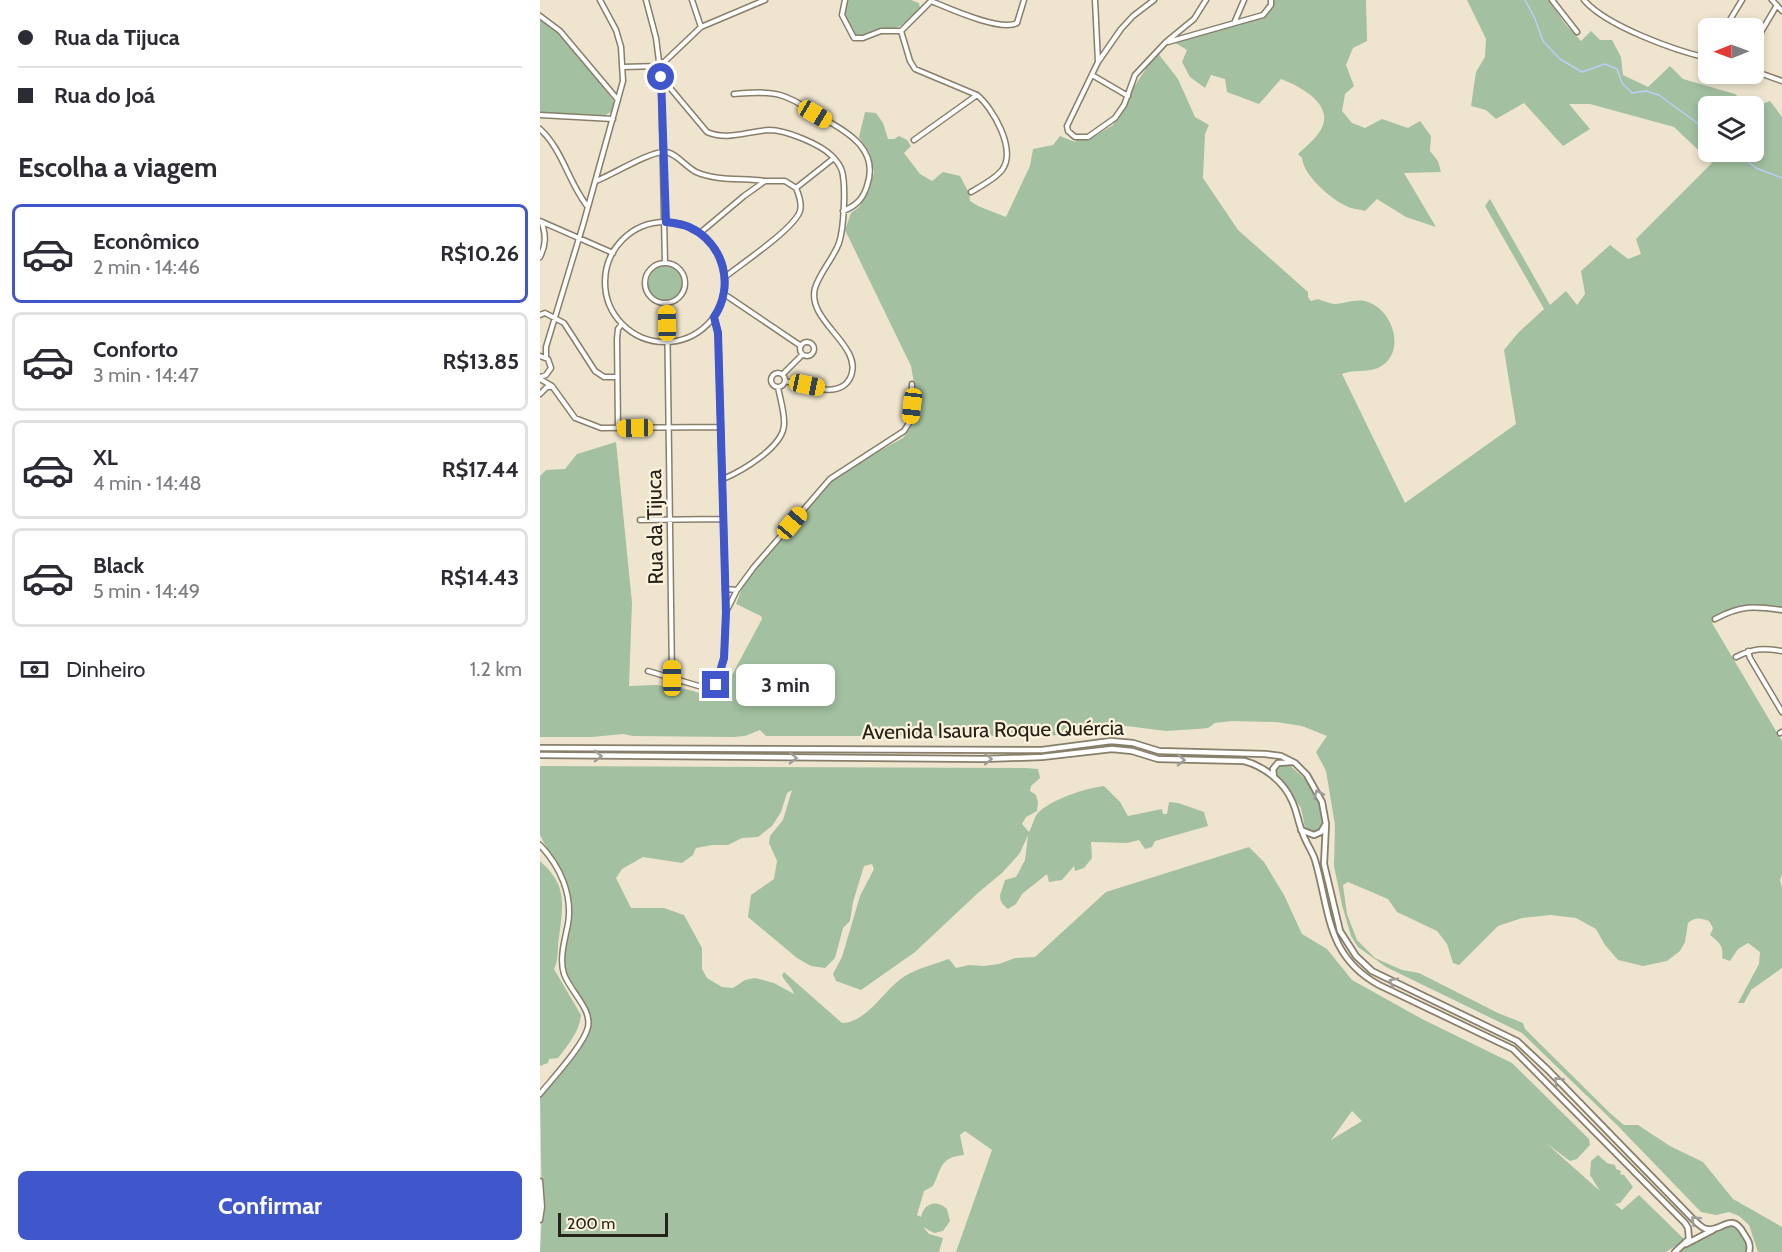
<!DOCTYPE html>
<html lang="pt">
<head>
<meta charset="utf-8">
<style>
	body { margin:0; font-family:Cabin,sans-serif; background:#f2f2f3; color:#2b2b33; height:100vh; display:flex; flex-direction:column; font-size:22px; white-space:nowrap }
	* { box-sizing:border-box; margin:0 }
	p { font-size:20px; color:#7c7c81 }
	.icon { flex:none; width:33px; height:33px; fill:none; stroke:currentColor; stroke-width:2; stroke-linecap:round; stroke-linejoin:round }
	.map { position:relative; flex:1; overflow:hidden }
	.panel { display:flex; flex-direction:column; background:#fff; width:540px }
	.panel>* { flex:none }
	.top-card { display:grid; align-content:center; height:132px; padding:0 18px; background:#fff }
	.needle { width:39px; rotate:269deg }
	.fabs { position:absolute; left:1158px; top:18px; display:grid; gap:12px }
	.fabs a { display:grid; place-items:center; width:66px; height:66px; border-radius:9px; background:#fff; box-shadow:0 3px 9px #0003; font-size:30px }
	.scale { position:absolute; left:18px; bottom:15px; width:110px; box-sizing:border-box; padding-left:6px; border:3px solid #25221a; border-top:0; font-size:16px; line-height:21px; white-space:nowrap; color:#25221a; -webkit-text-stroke:4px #fdf2dc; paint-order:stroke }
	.end { position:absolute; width:27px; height:27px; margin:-14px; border:8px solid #4057cb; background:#fff; box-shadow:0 0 0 3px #fff }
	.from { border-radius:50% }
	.bubble { position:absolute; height:42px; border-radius:9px; background:#fff; box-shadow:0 3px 9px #0003; font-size:20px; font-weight:800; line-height:42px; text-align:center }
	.car { position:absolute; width:18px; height:36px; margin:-18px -9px; border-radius:8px; box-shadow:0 0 4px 2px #0007; background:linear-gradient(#f5c518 24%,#345 0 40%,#f5c518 0 76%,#345 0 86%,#f5c518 0) }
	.top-card b { display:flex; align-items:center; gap:21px; height:57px; font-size:22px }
	.top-card b+b { border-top:2px solid #e1e1e2 }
	.top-card i { width:15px; height:15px; background:#2b2b33 }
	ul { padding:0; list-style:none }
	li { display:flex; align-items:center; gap:18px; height:99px; margin:0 12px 9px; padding:0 6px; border:3px solid #e1e1e2; border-radius:9px }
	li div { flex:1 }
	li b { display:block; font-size:22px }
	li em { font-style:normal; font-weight:800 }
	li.on { border-color:#4057cb }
	li>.icon { width:54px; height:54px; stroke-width:1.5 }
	h2 { padding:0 18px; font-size:27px; line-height:72px }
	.pay { display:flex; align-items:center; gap:15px; height:66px; padding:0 18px; font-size:22px }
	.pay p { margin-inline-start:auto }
	.cta { display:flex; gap:12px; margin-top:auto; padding:12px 18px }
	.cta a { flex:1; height:69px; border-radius:9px; background:#4057cb; color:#fff; font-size:24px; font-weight:800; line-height:69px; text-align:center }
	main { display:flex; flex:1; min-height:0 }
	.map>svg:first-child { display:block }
	.green { fill:#a3c0a1; fill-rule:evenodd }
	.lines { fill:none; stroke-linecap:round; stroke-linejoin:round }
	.stream { stroke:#bacff7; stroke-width:1.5 }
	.minor-casing { stroke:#887f6b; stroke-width:7 }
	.major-casing { stroke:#887f6b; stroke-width:8 }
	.minor { stroke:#fff; stroke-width:4 }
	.major { stroke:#fff; stroke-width:4.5 }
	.oneway { stroke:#9d9c98 }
	.route { stroke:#4057cb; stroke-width:8 }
	.labels { text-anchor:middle; stroke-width:4.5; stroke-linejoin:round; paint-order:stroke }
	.street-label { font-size:21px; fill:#25221a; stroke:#fdf2dc }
</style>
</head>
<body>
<main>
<section class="panel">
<div class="top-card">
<b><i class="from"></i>Rua da Tijuca</b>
<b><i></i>Rua do Joá</b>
</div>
<h2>Escolha a viagem</h2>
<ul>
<li class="on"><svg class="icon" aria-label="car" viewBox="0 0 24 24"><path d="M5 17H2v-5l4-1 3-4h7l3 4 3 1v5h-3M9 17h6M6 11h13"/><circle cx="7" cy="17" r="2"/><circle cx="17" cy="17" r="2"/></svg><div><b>Econômico</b><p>2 min · 14:46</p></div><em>R$10.26</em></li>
<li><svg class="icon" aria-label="car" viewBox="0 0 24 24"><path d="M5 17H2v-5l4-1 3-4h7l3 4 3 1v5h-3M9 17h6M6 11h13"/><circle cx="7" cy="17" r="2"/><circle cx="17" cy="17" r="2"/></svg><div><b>Conforto</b><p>3 min · 14:47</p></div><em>R$13.85</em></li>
<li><svg class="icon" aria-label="car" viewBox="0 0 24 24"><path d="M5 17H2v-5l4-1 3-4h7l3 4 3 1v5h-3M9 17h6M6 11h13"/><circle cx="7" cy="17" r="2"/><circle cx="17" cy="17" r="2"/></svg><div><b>XL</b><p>4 min · 14:48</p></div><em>R$17.44</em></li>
<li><svg class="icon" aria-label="car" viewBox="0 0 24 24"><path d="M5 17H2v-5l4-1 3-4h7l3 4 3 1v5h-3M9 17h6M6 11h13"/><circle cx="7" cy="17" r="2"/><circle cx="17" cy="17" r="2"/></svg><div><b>Black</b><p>5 min · 14:49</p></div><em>R$14.43</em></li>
</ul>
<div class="pay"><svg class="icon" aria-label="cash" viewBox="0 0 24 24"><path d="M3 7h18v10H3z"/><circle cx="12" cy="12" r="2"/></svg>Dinheiro<p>1.2 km</p></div>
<div class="cta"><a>Confirmar</a></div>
</section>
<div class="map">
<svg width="1242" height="1252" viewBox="0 0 1242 1252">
	<rect width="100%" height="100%" fill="#efe5cf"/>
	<path class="green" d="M306,0H371L379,3L380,8L362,25L353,29L335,30L322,36L316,37L303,17Z
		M730,0H826L827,41L813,48L806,65L814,86L805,94L802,111L812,123L825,128L842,119L868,128L880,121L891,136L890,151L898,161L901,172L864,173L896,227L866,217L837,199L825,211C819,209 811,209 806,206C790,198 764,176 762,158L758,154C764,148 772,142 778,134C799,107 762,87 741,79L719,104L687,92L685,79L671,75L665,88L650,77L642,62L647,50L634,42L723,15L730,5Z
		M927,0H1008L1026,25L1041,41L1051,31L1060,40H1072L1081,57L1083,75L1108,87L1130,66L1143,79L1195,94L1209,106H1168V152H1214V107L1230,101L1242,117V614C1211,610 1201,607 1172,623L1242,741V874L1240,880L1242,888V968L1211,990L1204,1003H1198L1219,964L1220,952L1208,943L1198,949L1190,961L1182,958C1184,946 1179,942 1170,935L1173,928L1169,921C1160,918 1156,917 1148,923L1145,942L1140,951L1127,961L1103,966L1078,960L1065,945L1056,929L1036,918L1011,915L982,918L958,926L919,965L913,963L907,944L897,931L857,912L848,899L808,882L803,885L807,914L817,940L835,958L862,970L879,973L958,1013L983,1023L985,1029L1071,1114L1084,1125H1098L1130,1146L1163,1162L1193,1199L1242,1227V1252H1218L1209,1225L1199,1216L1189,1212L1176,1215L1161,1212L1077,1125L982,1033L846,967L818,947L811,936L802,905L794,866L795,825L786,771L776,752L787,736L762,726L736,722L692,721L675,723L668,728L657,729L626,731L579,725L535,734L505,736H226L220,730L205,736L193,737L93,736L83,734L52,737H0V476L6,470L25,469L37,454L76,442L92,603L89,686L116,685L146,689L179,699L222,619L221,616L196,604L205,581L288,483L323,460L363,438L373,424L376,394L371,366L305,230L311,213L319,207L329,191L334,172L330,153L319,137L325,112L336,113L343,123L348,139H354L359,136L367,140L371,146L364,153L380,174L392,181L403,172L420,176L429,193L430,201L438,206L466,217L490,166L493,149L513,145L520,136L535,142L537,139H550L573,125L588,96L617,52L638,79L655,117L669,125L665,134L663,178L698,230L768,292V297L771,301L778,299C784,301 790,304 796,304C806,303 817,298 828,302C854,311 867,354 838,368C826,373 813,369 802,374L865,503L976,424L964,350L978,333L1004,309L945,206L950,199L1010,305L1026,291L1037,305L1045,294L1041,271L1070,245L1088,259L1101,254L1096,239L1172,163L1134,127L1050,104H1029L1050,129L1023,146L984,103L956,119L946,110L931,106L936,72L945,57L946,39Z
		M0,19C25,32 55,77 73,100L75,106L74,110L64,116L0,113Z
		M108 284a18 18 0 1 1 36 0a18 18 0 1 1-36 0Z
		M747,763L765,779L780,802L784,824L783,828L775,835L766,832L761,808L747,788L735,774V768L739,764Z
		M0,766L486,768L498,769L500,778L491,786L490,791L496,795L498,802L497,811L486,817L482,824L489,832C492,827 494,818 497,814C509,800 546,788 564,786L580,802L588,816L622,809L623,814H627L629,802L638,803L664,812L668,826L615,841L612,847L605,849L599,840L587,843L551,842L552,858L544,868L535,871L534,866L522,880L509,882L507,874L482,894L476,904L468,909C455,899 461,894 465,880L476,877L485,860L488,835L480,853L462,873L439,892L375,952L321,990L296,981L293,974L302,957L320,896L334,869L332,864L324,866L313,902L310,921L303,928L295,958L285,968L271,966L257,958L208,917L211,895L234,879L237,861L229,843L230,836L243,820L252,790L247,793L241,812L232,826L218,837L202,838L188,845H172L156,848L153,855L142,863L103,857L82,869L76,878L91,908H124L144,915L162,948V969L167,978L182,987L193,988L205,980L215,978L234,983L254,994C252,986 245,983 242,975L244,972L302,1023C327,1023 345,988 365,976C378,968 395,964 409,959L416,968L429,965L444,966L459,964L475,958L495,957L566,892L709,847L724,862L744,895L762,934L787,949L812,980L882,1019L972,1063L1049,1139L1050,1145L1037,1159L1030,1161L1006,1143L1060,1191L1050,1175L1051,1161L1058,1155L1067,1163L1075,1165L1076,1169L1081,1171L1080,1174L1084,1175L1093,1187L1080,1203L1075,1204L1082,1210L1099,1195L1145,1240L1126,1252H416L452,1150L425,1131L420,1135L424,1155C400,1157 402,1168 393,1186L384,1191L377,1215L381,1217C384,1203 396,1199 407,1209L410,1221L403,1231L394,1233L383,1227L389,1234L403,1238L399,1252H0L2,1214L0,1094L47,1031V1014L33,992L23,967L25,939L29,922L26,886L0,835ZM812,1111L822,1121L791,1140Z
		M0,861C28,886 23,904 19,937C17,948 19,960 14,969L41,1015C40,1031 28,1045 18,1058L9,1059L8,1063L0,1066Z
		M1185,1225C1199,1225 1202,1234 1208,1245L1205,1252H1137Z"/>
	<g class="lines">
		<path class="stream" d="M985,0L995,19L1003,41L1020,59L1042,72L1065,64L1077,69L1082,83L1092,93L1106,91L1119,95L1168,131
			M1196,152L1216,168L1242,178"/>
		<g class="minor-casing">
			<path id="minor" d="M106,0L116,38L121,77L125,263
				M152,0L161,27
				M305,0L302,15L314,38H323L341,31H361
				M555,0L558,62L527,126L528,131L535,137H548L575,118L584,105L595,75L626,42L654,19L666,0
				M1012,0L1037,32
				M1044,0C1066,26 1136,51 1168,58
				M1232,0L1242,11
				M391,1C408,8 461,32 477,23L484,0
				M0,16L20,31L78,100
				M695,21L704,0
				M1185,28L1202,0
				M361,31L370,61L375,69L437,95C453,108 477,150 462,170C455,179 441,186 431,192
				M361,31L391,1
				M628,42L723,15L731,5V0
				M1214,44L1237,5
				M558,62L581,29L593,16L614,0
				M82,67L120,66L161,27L225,0
				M1214,71L1242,81
				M552,75L588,96
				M121,77L167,132C187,141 208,131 229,130C246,130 280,144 292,156C296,160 300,165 302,171C306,186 304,228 299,243C293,259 280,272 275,288C266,321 323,345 311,376C301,401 265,385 245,381
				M194,94C209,93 226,91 240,95C255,99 268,109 281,117C306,132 340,148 327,186C323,199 316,206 303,211
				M0,115L73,119
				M0,129C23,150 29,184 48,207
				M374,140L437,95
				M56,181C72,175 110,151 125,152C135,152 146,167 156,172C176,181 203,178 225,181
				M256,188L294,158
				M0,221L73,253
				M65 282a60 60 0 1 1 120 0a60 60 0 1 1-120 0Z
				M160,233L204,196L225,181H245L256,188
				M0,257C6,245 6,236 2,223
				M105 283a20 20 0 1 1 40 0a20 20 0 1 1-40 0Z
				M185,277C201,264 254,229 260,211C262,204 259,195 256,188
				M184,294L261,346
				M127,304L132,678
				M0,315L5,313L24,323L55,371L64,377H77
				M260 349a7 7 0 1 1 14 0a7 7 0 1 1-14 0Z
				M0,356L8,359L11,368L6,375L0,377
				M6,358V347L43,225L83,81L81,47L76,30L60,0
				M231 380a7 7 0 1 1 14 0a7 7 0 1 1-14 0Z
				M243,374L262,355
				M0,379L12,386L35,418L61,428L180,427
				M0,394L7,387H11
				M78,428L77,339L78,329L82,324
				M183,479C202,471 243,447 244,425C245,413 240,399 238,387
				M100,520L183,519
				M185,589L197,590
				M187,610L197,590L214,567L290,479L364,431L371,420L372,384
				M1175,619C1201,605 1214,606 1242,610
				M1208,651L1210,658L1242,712
				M1196,657C1214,648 1222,648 1242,651
				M108,671L169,689L176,685L184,659L186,612L178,332L174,317
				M1240,733L1242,732
				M0,845C20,866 33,895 28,924C25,939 19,959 24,974C30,991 52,1009 48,1027C44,1045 12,1079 0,1094
				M0,1181L2,1207L0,1220"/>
		</g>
		<g class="major-casing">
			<path id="major" d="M0,748L502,750L571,741L593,743L619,751L725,754L741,756L755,763L767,775L782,802L786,824L784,864L800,931L816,956L832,971L977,1041L1008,1070L1154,1220C1158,1224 1162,1228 1166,1229C1182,1233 1191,1210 1204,1234C1208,1240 1211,1244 1209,1252
				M0,755L443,759L502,757L572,749L592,751L618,759L704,761C724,766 744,782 752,801C757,811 758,822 762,831C765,842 772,850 775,860C790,911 786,956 839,985L973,1049L1145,1223L1148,1228L1149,1239L1135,1252
				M734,777L733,769L738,763L752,762
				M761,830L774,835L781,832L785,825
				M1146,1244L1173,1230"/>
		</g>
		<use href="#minor" class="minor"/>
		<use href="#major" class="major"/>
	</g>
	<defs><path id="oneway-chevron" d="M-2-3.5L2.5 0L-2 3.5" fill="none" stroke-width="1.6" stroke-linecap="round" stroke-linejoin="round" transform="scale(1.5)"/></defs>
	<g class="oneway">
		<use href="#oneway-chevron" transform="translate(58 756) rotate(1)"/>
		<use href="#oneway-chevron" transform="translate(253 758) rotate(1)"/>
		<use href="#oneway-chevron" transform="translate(448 759) rotate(-2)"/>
		<use href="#oneway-chevron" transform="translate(641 760) rotate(1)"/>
		<use href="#oneway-chevron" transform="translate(778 794) rotate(-114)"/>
		<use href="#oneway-chevron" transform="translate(853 982) rotate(-153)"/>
		<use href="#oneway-chevron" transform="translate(1018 1081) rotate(-134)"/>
		<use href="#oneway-chevron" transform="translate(1155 1220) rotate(-138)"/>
	</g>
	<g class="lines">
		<path class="route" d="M121,77L126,222C134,223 142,224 149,227C184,243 195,286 174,317L178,333L186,612L184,658L176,685"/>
	</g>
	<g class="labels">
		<g class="street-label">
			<text transform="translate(115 527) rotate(-91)" y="7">Rua da Tijuca</text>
			<text transform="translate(453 730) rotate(-1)" y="7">Avenida Isaura Roque Quércia</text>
		</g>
	</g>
</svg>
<div class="fabs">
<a><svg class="needle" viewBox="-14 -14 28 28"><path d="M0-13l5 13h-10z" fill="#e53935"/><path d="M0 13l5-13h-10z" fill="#7c7c81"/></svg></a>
<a><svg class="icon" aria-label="layers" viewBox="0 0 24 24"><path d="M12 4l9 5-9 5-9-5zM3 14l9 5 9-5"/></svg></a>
</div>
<div class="scale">200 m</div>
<i class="end from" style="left:121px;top:77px"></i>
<i class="end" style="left:176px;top:685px"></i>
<div class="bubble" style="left:196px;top:664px;width:99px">3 min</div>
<i class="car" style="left:275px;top:114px;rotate:121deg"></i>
<i class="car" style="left:127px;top:323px;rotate:359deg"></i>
<i class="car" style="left:267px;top:385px;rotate:102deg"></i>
<i class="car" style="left:372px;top:406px;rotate:187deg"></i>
<i class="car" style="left:95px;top:428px;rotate:269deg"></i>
<i class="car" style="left:252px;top:523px;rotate:40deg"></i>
<i class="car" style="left:132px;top:678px;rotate:0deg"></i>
</div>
</main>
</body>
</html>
